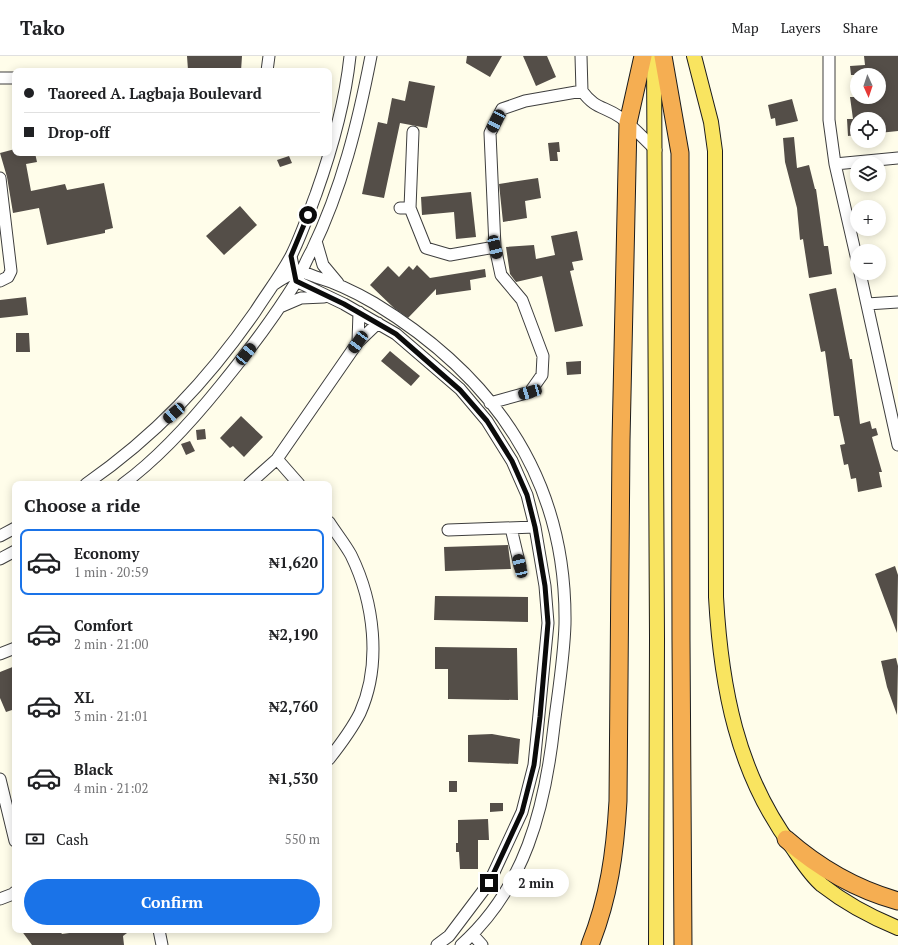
<!DOCTYPE html>
<html lang="en">
<head>
<meta charset="utf-8">
<style>
	body { margin:0; font-family:"PT Serif",serif; background:#f6f6f6; color:#202124; height:100vh; display:flex; flex-direction:column; font-size:15px; white-space:nowrap }
	* { box-sizing:border-box; margin:0 }
	p { font-size:13px; color:#757577 }
	.icon { flex:none; width:22px; height:22px; fill:none; stroke:currentColor; stroke-width:2; stroke-linecap:round; stroke-linejoin:round }
	.map { position:relative; flex:1; overflow:hidden }
	.details { position:absolute; left:12px; top:425px; width:320px; height:452px; display:flex; flex-direction:column; background:#fff; border-radius:8px; box-shadow:0 2px 10px #0003 }
	.details>* { flex:none }
	.banner { position:absolute; left:12px; top:12px; width:320px; height:88px; border-radius:8px; box-shadow:0 2px 10px #0003; display:grid; align-content:center; height:88px; padding:0 12px; background:#fff }
	.needle { width:26px; rotate:177deg }
	.fabs { position:absolute; left:850px; top:12px; display:grid; gap:8px }
	.fabs a { display:grid; place-items:center; width:36px; height:36px; border-radius:50%; background:#fff; box-shadow:0 2px 10px #0003; font-size:20px }
	.end { position:absolute; width:18px; height:18px; margin:-9px; border:5px solid #0b0b0b; background:#fff; box-shadow:0 0 0 2px #fff }
	.from { border-radius:50% }
	.bubble { position:absolute; height:28px; border-radius:14px; background:#fff; box-shadow:0 2px 10px #0003; font-size:13px; font-weight:700; line-height:28px; text-align:center }
	.car { position:absolute; width:12px; height:24px; margin:-12px -6px; border-radius:5px; box-shadow:0 0 3px 1px #0007; background:linear-gradient(#222 24%,#8ab4d8 0 40%,#222 0 76%,#8ab4d8 0 86%,#222 0) }
	.banner b { display:flex; align-items:center; gap:14px; height:38px; font-size:15px }
	.banner b+b { border-top:1px solid #e0e0e0 }
	.banner i { width:10px; height:10px; background:#202124 }
	ul { padding:0; list-style:none }
	li { display:flex; align-items:center; gap:12px; height:66px; margin:0 8px 6px; padding:0 4px; border:2px solid transparent; border-radius:8px }
	li div { flex:1 }
	li b { display:block; font-size:15px }
	li em { font-style:normal; font-weight:700 }
	li.current { border-color:#1a73e8 }
	li>.icon { width:36px; height:36px; stroke-width:1.5 }
	h2 { padding:0 12px; font-size:18px; line-height:48px }
	.pay { display:flex; align-items:center; gap:10px; height:44px; padding:0 12px; font-size:15px }
	.pay p { margin-inline-start:auto }
	.button { display:flex; gap:8px; margin-top:auto; padding:8px 12px }
	.button a { flex:1; height:46px; border-radius:24px; background:#1a73e8; color:#fff; font-size:16px; font-weight:700; line-height:46px; text-align:center }
	header { display:flex; align-items:center; gap:24px; box-sizing:border-box; height:56px; padding:0 20px; background:#fff; border-bottom:1px solid #e0e0e0 }
	header strong { font-size:19px }
	nav { display:flex; gap:22px; margin-inline-start:auto; font-size:14px }
	.map>svg:first-child { display:block }
	.building { fill:#544e48 }
	.lines { fill:none; stroke-linecap:round; stroke-linejoin:round }
	.minor-casing { stroke:#3e3e3e; stroke-width:13 }
	.major-casing { stroke:#1c1c1c; stroke-width:16 }
	.highway-casing { stroke:#1c1c1c; stroke-width:19 }
	.minor { stroke:#fff; stroke-width:11 }
	.major { stroke:#f9e460; stroke-width:14 }
	.highway { stroke:#f5ae52; stroke-width:17 }
	.route { stroke:#0b0b0b; stroke-width:5 }
</style>
</head>
<body>
<header>
<strong>Tako</strong>
<nav><a>Map</a><a>Layers</a><a>Share</a></nav>
</header>
<div class="map">
<svg width="898" height="889" viewBox="0 0 898 889">
	<rect width="100%" height="100%" fill="#fffdea"/>
	<path class="building" d="M187,0H242L241,15H203V12L188,14Z
		M467,0H502L490,21L466,7Z
		M523,0H547L556,21L536,30Z
		M864,0H898V75L879,77V63H857V79L848,80L847,63H853L850,41H879V19H851L850,10L865,9Z
		M409,25L435,30L427,72L400,67L384,142L362,138L378,66L387,68L392,42L405,45Z
		M792,43L798,65L776,70L775,62L771,63L768,49Z
		M794,81L797,112L809,109L815,133H816L824,190H828L832,218L809,222L803,183L800,184L797,152L785,106L783,82Z
		M559,86L560,96H557L558,105H550L548,87Z
		M15,93V97H35L37,106L26,108L31,135L65,128L67,134L104,127L113,172L105,174V177L47,189L39,152L13,157L7,121L0,97Z
		M289,100L292,107L280,111L277,104Z
		M538,122L541,142L525,145L527,162L503,166L499,128Z
		M471,136L476,181L456,183L454,156L422,159L421,141Z
		M240,150L257,169L224,199L206,180Z
		M577,175L583,204L572,206L574,214L570,215L583,270L555,276L542,220L516,226L510,218L506,191L534,189L536,203L555,199L551,180Z
		M417,209L430,222L485,213L486,221L470,224L471,234L436,239V233L408,262L394,252L370,229L388,210L399,221L409,210L413,214Z
		M836,232L850,303H852L860,368L870,365L872,373L876,372L878,379L872,381L882,416H879L882,431L858,436L856,422L851,423L848,408L844,409L840,389L845,388L839,360H834L825,295L821,296L809,238Z
		M26,241L28,259L0,262V244Z
		M16,277H29L30,296H16Z
		M390,295L420,320L411,330L381,305Z
		M581,305V318L567,319L566,306Z
		M241,360L263,381L244,401L233,390L230,392L220,382Z
		M205,373L206,383L197,384L196,374Z
		M190,385L195,395L186,399L181,388Z
		M508,489L511,513L445,515L444,491Z
		M895,510L898,519L897,577L875,518Z
		M435,540L528,541V566L434,564Z
		M435,591L517,592L518,644L448,643V613H435Z
		M896,602L898,610L897,659L887,631L881,605Z
		M15,610V653L6,656L0,642V616Z
		M492,678L520,683L518,708L468,706V679Z
		M449,725H457V736H449Z
		M490,747H503V755L490,756Z
		M488,763L489,784H478V813H460L459,796H456V787H458V764Z
		M21,874H59L62,878L91,874H131L123,880L124,889H32Z"/>
	<g class="lines">
		<g class="minor-casing">
			<path id="minor" d="M829,0V64L835,108L857,204
				M267,15L269,0
				M0,22H15
				M582,35C595,53 604,50 620,61C633,70 644,83 656,94
				M835,108L898,102
				M0,122L11,215L8,221L0,225
				M400,152H410L426,192L450,199L495,191
				M410,152L413,76
				M316,185L323,209L338,227
				M291,200L296,225L344,248L396,278L460,333L487,365L512,405L527,439L535,471L545,530L548,567L534,709L522,756L489,827L449,880L437,889
				M860,217L898,389
				M273,229C280,224 290,217 299,216C304,216 311,219 316,221C337,227 355,236 374,247C494,320 567,424 565,568C564,602 558,637 554,670C545,752 525,832 461,889
				M867,248L898,246
				M280,251L301,242L324,241
				M358,286L359,256
				M490,347L530,336L542,319L543,300L522,244L501,219L495,191L490,77L502,53L525,45L582,35L581,0
				M277,403L299,428
				M86,428C155,380 207,325 255,256C267,237 281,219 291,200C301,180 308,159 316,138C332,93 345,48 350,0
				M123,428C160,401 192,365 221,329C248,296 273,263 296,226C302,216 306,204 312,194C342,132 358,67 371,0
				M249,428L277,403L358,286L378,267
				M329,466C336,477 345,488 351,499C374,546 382,608 360,657C352,673 340,689 329,703
				M511,472L520,510
				M448,474L535,471
				M0,480L15,472
				M0,503L15,495
				M0,598L15,592
				M0,723L15,785
				M0,843L13,838L15,836
				M159,874L162,889
				M473,879L482,889"/>
		</g>
		<g class="major-casing">
			<path id="major" d="M654,0L657,582L656,889
				M694,0L711,66L715,95L716,541C721,631 737,717 792,791C801,804 810,819 822,829C845,847 871,861 898,872"/>
		</g>
		<g class="highway-casing">
			<path id="highway" d="M663,0L680,97L681,584L683,889
				M786,783C819,812 855,833 898,845
				M590,889C609,841 615,797 618,745L621,385L627,112L628,67L643,0"/>
		</g>
		<use href="#minor" class="minor"/>
		<use href="#major" class="major"/>
		<use href="#highway" class="highway"/>
	</g>
	<g class="lines">
		<path class="route" d="M308,159L291,200L296,225L344,248L396,278L460,334L487,365L512,405L527,439L535,471L545,530L548,567L540,661L534,709L522,756L489,827"/>
	</g>
</svg>
<div class="fabs">
<a><svg class="needle" viewBox="-14 -14 28 28"><path d="M0-13l5 13h-10z" fill="#e53935"/><path d="M0 13l5-13h-10z" fill="#757577"/></svg></a>
<a><svg class="icon" aria-label="locate" viewBox="0 0 24 24"><circle cx="12" cy="12" r="6"/><path d="M12 2v4M12 18v4M2 12h4M18 12h4"/></svg></a>
<a><svg class="icon" aria-label="layers" viewBox="0 0 24 24"><path d="M12 4l9 5-9 5-9-5zM3 14l9 5 9-5"/></svg></a>
<a>+</a>
<a>−</a>
</div>
<i class="end from" style="left:308px;top:159px"></i>
<i class="end" style="left:489px;top:827px"></i>
<div class="bubble" style="left:503px;top:813px;width:66px">2 min</div>
<i class="car" style="left:496px;top:65px;rotate:207deg"></i>
<i class="car" style="left:495px;top:191px;rotate:167deg"></i>
<i class="car" style="left:358px;top:286px;rotate:216deg"></i>
<i class="car" style="left:246px;top:298px;rotate:39deg"></i>
<i class="car" style="left:530px;top:336px;rotate:254deg"></i>
<i class="car" style="left:174px;top:357px;rotate:229deg"></i>
<i class="car" style="left:520px;top:510px;rotate:347deg"></i>
<div class="banner">
<b><i class="from"></i>Taoreed A. Lagbaja Boulevard</b>
<b><i></i>Drop-off</b>
</div>
<section class="details">
<h2>Choose a ride</h2>
<ul>
<li class="current"><svg class="icon" aria-label="car" viewBox="0 0 24 24"><path d="M5 17H2v-5l4-1 3-4h7l3 4 3 1v5h-3M9 17h6M6 11h13"/><circle cx="7" cy="17" r="2"/><circle cx="17" cy="17" r="2"/></svg><div><b>Economy</b><p>1 min · 20:59</p></div><em>₦1,620</em></li>
<li><svg class="icon" aria-label="car" viewBox="0 0 24 24"><path d="M5 17H2v-5l4-1 3-4h7l3 4 3 1v5h-3M9 17h6M6 11h13"/><circle cx="7" cy="17" r="2"/><circle cx="17" cy="17" r="2"/></svg><div><b>Comfort</b><p>2 min · 21:00</p></div><em>₦2,190</em></li>
<li><svg class="icon" aria-label="car" viewBox="0 0 24 24"><path d="M5 17H2v-5l4-1 3-4h7l3 4 3 1v5h-3M9 17h6M6 11h13"/><circle cx="7" cy="17" r="2"/><circle cx="17" cy="17" r="2"/></svg><div><b>XL</b><p>3 min · 21:01</p></div><em>₦2,760</em></li>
<li><svg class="icon" aria-label="car" viewBox="0 0 24 24"><path d="M5 17H2v-5l4-1 3-4h7l3 4 3 1v5h-3M9 17h6M6 11h13"/><circle cx="7" cy="17" r="2"/><circle cx="17" cy="17" r="2"/></svg><div><b>Black</b><p>4 min · 21:02</p></div><em>₦1,530</em></li>
</ul>
<div class="pay"><svg class="icon" aria-label="cash" viewBox="0 0 24 24"><path d="M3 7h18v10H3z"/><circle cx="12" cy="12" r="2"/></svg>Cash<p>550 m</p></div>
<div class="button"><a>Confirm</a></div>
</section>
</div>
</body>
</html>
